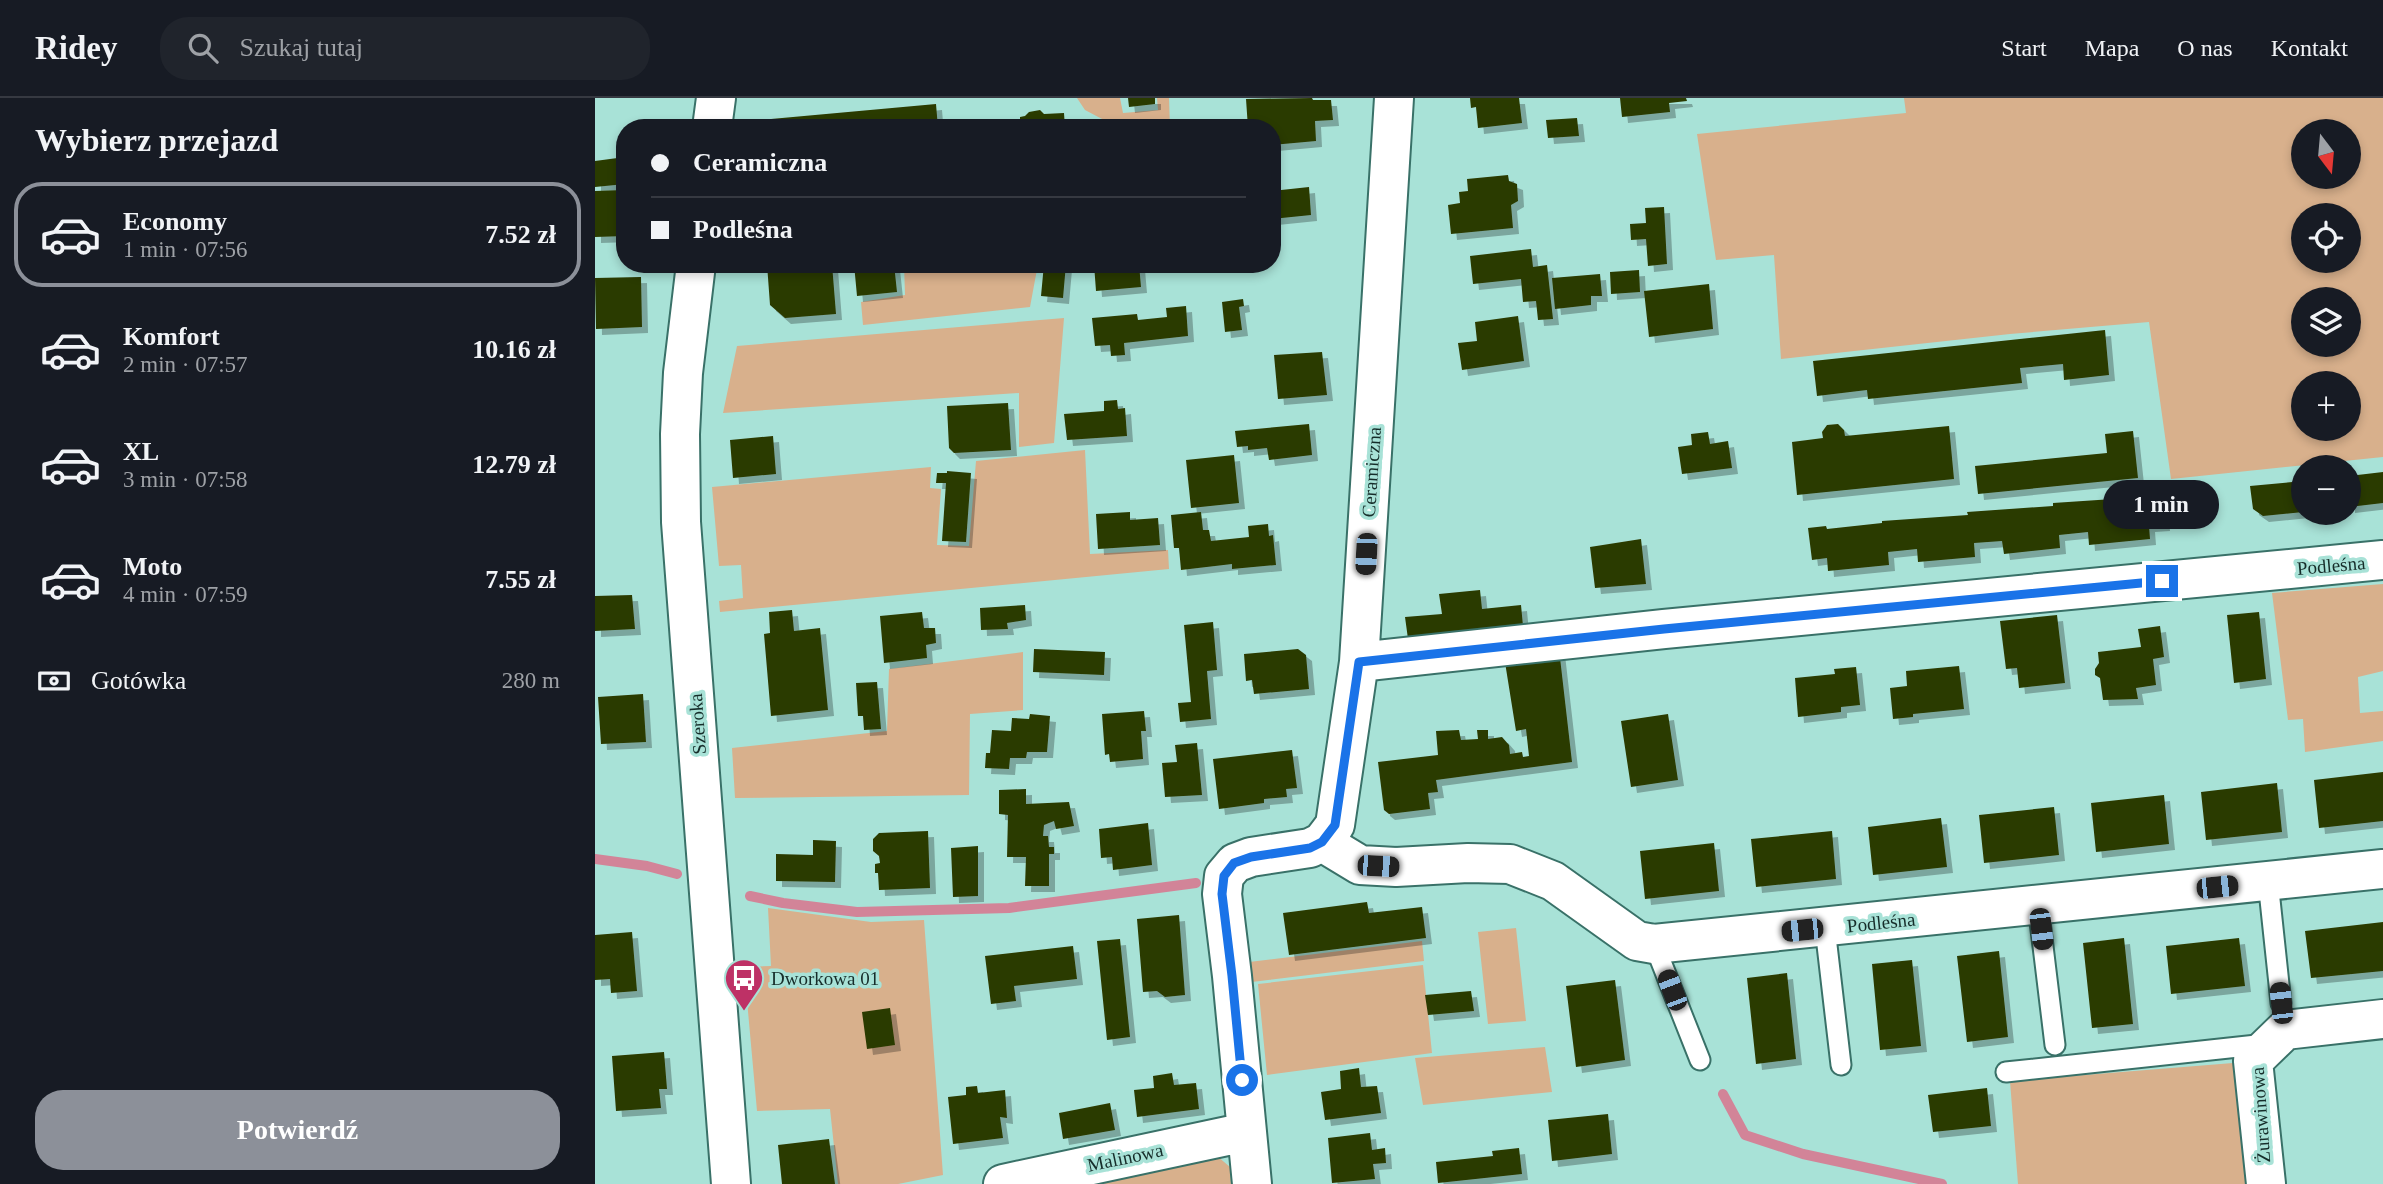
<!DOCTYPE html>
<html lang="pl">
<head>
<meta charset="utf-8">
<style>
	body { margin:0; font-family:Georgia,serif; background:#20242c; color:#f1f3f6; height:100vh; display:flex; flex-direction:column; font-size:26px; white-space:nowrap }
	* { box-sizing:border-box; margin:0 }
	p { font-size:23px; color:#9ea1a6 }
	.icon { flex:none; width:38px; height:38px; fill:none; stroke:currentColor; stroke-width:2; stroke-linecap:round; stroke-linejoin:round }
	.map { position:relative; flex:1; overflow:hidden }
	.details { display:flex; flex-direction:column; background:#171b24; width:595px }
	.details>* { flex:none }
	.top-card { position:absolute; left:21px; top:21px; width:665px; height:154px; border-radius:28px; box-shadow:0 4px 10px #0003; display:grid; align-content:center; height:154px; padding:0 35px; background:#171b24 }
	.needle { width:46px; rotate:164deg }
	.tools { position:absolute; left:1696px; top:21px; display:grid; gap:14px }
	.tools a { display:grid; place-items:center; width:70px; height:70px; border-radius:50%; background:#171b24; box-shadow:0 4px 10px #0003; font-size:35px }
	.end { position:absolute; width:32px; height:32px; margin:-16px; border:9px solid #1a73e8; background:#fff; box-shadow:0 0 0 4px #fff }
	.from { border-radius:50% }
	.bubble { position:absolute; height:49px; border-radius:24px; background:#171b24; box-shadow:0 4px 10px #0003; font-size:23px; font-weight:700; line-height:49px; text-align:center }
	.car { position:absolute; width:21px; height:42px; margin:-21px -10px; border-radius:9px; box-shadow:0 0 5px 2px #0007; background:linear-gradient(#222 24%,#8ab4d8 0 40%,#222 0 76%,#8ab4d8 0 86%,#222 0) }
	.top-card b { display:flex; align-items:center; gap:24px; height:66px; font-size:26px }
	.top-card b+b { border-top:2px solid #363941 }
	.top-card i { width:18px; height:18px; background:#f1f3f6 }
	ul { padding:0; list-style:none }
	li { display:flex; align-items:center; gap:21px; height:105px; margin:0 14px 10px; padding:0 21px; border:4px solid transparent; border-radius:28px }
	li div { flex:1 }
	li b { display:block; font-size:26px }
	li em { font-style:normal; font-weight:700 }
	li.selected { border-color:#8c9099 }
	li>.icon { width:63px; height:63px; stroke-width:1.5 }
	h2 { padding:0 35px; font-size:32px; line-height:84px }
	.pay { display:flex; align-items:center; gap:18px; height:77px; padding:0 35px; font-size:26px }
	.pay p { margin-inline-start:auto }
	.action { display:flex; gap:14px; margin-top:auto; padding:14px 35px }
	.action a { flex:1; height:80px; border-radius:28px; background:#8c9099; color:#fff; font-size:28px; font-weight:700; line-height:80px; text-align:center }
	header { display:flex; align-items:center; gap:42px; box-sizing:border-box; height:98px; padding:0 35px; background:#171b24; border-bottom:2px solid #363941 }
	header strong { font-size:33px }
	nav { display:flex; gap:38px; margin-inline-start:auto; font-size:24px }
	.search { width:490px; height:63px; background:#20242c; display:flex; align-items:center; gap:18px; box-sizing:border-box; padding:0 24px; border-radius:28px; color:#9ea1a6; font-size:26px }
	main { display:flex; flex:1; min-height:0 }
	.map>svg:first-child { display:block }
	.green { fill:#d8b08c; fill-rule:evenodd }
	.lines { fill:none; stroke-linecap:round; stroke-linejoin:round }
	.stream { stroke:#d28498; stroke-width:10 }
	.building { fill:#2c3a00; filter:url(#shadow) }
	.service-casing { stroke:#397168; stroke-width:23 }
	.minor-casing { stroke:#397168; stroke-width:42 }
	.tertiary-casing { stroke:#397168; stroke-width:42 }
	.service { stroke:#fff; stroke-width:19 }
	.minor { stroke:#fff; stroke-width:38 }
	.tertiary { stroke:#fff; stroke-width:38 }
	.route { stroke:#1a73e8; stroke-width:9 }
	.labels { text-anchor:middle; stroke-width:7; stroke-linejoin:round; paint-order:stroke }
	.street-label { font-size:19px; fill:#162d2a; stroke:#a8e2d7 }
	.poi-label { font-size:19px; fill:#162d2a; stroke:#a8e2d7; text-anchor:start }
</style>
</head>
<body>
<header>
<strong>Ridey</strong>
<div class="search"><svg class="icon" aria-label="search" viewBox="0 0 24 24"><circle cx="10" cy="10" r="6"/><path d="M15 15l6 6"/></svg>Szukaj tutaj</div>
<nav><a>Start</a><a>Mapa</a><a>O nas</a><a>Kontakt</a></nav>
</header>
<main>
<section class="details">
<h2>Wybierz przejazd</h2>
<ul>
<li class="selected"><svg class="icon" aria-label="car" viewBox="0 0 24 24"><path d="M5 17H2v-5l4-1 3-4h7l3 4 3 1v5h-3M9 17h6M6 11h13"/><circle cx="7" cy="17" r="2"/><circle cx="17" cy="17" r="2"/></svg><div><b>Economy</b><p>1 min · 07:56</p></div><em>7.52 zł</em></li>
<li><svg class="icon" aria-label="car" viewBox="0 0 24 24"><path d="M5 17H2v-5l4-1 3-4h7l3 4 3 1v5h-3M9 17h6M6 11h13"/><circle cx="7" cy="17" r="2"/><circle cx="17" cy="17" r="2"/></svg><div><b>Komfort</b><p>2 min · 07:57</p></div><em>10.16 zł</em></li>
<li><svg class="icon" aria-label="car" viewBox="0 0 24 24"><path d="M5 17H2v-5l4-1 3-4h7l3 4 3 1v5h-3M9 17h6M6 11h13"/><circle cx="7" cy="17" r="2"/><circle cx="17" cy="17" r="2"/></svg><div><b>XL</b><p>3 min · 07:58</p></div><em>12.79 zł</em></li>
<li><svg class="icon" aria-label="car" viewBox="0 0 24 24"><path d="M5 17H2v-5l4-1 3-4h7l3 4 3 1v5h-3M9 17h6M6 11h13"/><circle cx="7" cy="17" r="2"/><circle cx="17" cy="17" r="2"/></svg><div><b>Moto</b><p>4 min · 07:59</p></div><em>7.55 zł</em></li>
</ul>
<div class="pay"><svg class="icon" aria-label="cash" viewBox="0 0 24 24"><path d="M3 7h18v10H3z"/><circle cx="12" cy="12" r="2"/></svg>Gotówka<p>280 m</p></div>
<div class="action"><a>Potwierdź</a></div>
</section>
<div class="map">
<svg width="1788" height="1086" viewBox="0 0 1788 1086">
	<defs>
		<filter id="shadow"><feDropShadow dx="6" dy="6" stdDeviation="0" flood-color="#0004"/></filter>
	</defs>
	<rect width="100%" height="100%" fill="#a8e2d7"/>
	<path class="green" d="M482,0H525L528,15L563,12L562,0H574L575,30H509V22L490,12Z
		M1309,0H1788V359L1576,381L1554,224L1415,236L1186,261L1179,157L1121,162L1102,36L1311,15ZM1708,33H1754V79H1708ZM1708,117H1754V163H1708ZM1708,201H1754V247H1708ZM1708,285H1754V331H1708Z
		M309,166H443L435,209L268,227L266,204L310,197Z
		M469,220L459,345L424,349V295L128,315L142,248Z
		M490,352L495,456L573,452L574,471L125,514L124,503L148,500L146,467L124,468L117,389L336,369L335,390L346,391L342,447L374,448L381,363Z
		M1788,486V573L1763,579L1765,615L1788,613V643L1710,654L1708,621L1693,622L1677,495Z
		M428,554V612L375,616L374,697L140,700L137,650L292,633L294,571Z
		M173,810L276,824L329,822L348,1077L303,1086H243L235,1011L162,1013L149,869L176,868Z
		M921,830L931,923L893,926L883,834Z
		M827,843L829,863L657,884L654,864Z
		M828,867L837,955L672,977L663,886Z
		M950,949L957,994L828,1007L820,960Z
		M1638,965L1652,1086H1423L1415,983Z
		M622,1058L635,1069L636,1086H493Z"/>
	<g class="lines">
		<path class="stream" d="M0,761L52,768L82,776
			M155,798L188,805L262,814L414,810L601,785
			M1128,996L1150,1037L1208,1056L1347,1086"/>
	</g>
	<path class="building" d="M533,0H560V6L534,9Z
		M717,0L718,2H736L738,22L720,23L721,43L677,47V30H653L651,1Z
		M875,0H924L927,25L883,30L881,9L876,10Z
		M1025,0H1091L1092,3L1074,5L1075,14L1027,19Z
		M341,6L343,30H177L176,21Z
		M445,12L449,16L469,15L470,30H425V19L430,18L434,14Z
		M982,20L984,38L953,40L951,22Z
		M30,59V86L0,89V63Z
		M913,77L914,83L922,86L923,103L916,107L918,130L856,136L853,107L865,105L864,94L873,93L872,81Z
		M714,89L716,117L677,121V93Z
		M30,92V138L0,139V93Z
		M1069,109L1072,166L1053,168L1051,141L1036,142L1035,126L1051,125L1050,110Z
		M936,151L938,169L952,167L958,221L943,222L941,203L928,204L926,181L878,186L875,158Z
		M172,166H237L241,216L190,220L175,207Z
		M259,166H299L302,194L262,198Z
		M449,166H471L468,200L446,198Z
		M499,166H544L546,189L501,193Z
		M1044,172L1045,194L1016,196L1015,174Z
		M1005,176L1007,198H996V207L960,211L957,180Z
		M46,179L47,229L1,231L0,180Z
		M1114,186L1118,231L1054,239L1049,193Z
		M648,201L649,208L644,209L647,232L630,234L627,204Z
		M591,208L593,238L529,245L530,257L516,258L515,247L500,248L497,220L542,216L543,222L572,219L571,210Z
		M923,218L929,263L867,272L863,245L882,243L880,224Z
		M1510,232L1514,277L1469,282L1468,266L1425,270L1427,285L1273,301L1272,292L1222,298L1218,263Z
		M727,254L732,297L683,301L679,257Z
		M522,302L523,311L530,310L532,338L472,342L469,316L509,313V303Z
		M413,305L416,352L359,355L354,350L352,308Z
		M714,326L717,357L674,362L672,350L653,352V348L642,349L640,333Z
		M1243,326L1249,332L1250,338L1354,328L1359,381L1202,397L1197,344L1228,340L1227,334L1232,327Z
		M1538,333L1543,380L1383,396L1380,368L1512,355L1510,336Z
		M1113,334L1115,346L1133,343L1137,370L1087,376L1083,349L1097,347L1096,336Z
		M178,338L181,376L138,380L135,342Z
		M639,357L644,405L596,410L591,362Z
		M352,373L376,375L371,444L347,443L351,385H341L342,375H352Z
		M1788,374V405L1754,409V378Z
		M1708,383V414L1668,418L1658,411L1655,388Z
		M1566,395L1569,427L1554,428L1555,441L1494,447L1493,434L1464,437L1465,450L1409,456L1407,443L1379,445L1380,459L1323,464L1322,451L1293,454L1294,467L1233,473L1232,460L1217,462L1213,430L1231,428L1232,431L1287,425V423L1373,417L1372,414L1458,408V405L1548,399V397Z
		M535,414V422L563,420L565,447L503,451L501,416Z
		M606,414L608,432H614L616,443L654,439L653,428L673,426L674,438L678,437L681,467L637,471V466L586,472L584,450H579L576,417Z
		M1046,441L1051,486L1000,490L995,449Z
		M885,492L887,511L926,507L928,528L813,541L810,519L847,516L844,496Z
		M37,497L40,531L0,533V498Z
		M430,507L431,522L412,525L413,531L386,532L385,510Z
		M197,512L199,533L225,530L233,612L176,618L169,536L175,535L174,514Z
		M327,514L329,530H340L341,545L331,547L332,560L289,565L285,518Z
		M1664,514L1671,581L1639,585L1632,517Z
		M1462,517L1470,585L1424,590L1422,570L1411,571L1405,523Z
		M618,524L622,572L612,573L616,621L585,624L583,605L596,604L589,527Z
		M1565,528L1569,559L1558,561L1561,587L1541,590L1543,601L1508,602L1505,580L1500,577V571L1504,565L1503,554L1546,549L1543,531Z
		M439,551L510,554L509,577L438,574Z
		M703,551L711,557L714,591L659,596L657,582L651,583L649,556Z
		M964,551L977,664L841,682L843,694L833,695L835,711L794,716L789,712L783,664L843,657L841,633L864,632L866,642L883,641L882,632H893V641L907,639L914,647L915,656L927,654L928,659L934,658L931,631L921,633L909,558Z
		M1364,568L1369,611L1318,616V619L1298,621L1295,590L1312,588L1311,573Z
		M1261,569L1265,607L1246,609V614L1203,619L1200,580L1240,576L1239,571Z
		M282,584L286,631L269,632L268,618H263L261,585Z
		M48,596L51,644L6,646L3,599Z
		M549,613L551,633H546L548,661L515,664L514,656L510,657L507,616Z
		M435,616L455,618L452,654H432L431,660H415L414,671L390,670L391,655H395L397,632L416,633L417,620L434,621Z
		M1073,616L1083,682L1036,689L1026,623Z
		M602,645L607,697L570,699L567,665L582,664L580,647Z
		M697,652L702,690L691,691L692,699L669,701V705L624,711L618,661Z
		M1788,674V723L1724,730L1719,682Z
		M1682,685L1687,734L1611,742L1606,694Z
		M431,691V706L474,704L479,728L461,731L459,723L449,727L448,738H453L454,749H459V756H454V788H430L431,759H412L413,717L404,716V692Z
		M1569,697L1574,746L1501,754L1496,705Z
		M1459,709L1464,757L1389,765L1384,717Z
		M1346,720L1352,769L1278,777L1273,729Z
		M553,725L557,767L518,772L517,759L506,760L504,731Z
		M333,733L335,790L284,792L283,775H280V766L285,765L284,758L278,753V741L284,735Z
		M1237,733L1241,781L1161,789L1156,741Z
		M218,742L241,743L240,784L181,783V756L218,757Z
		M1119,745L1124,793L1050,801L1045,753Z
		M383,748V798L358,799L356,750Z
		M772,804L774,815L827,809L831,840L694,857L688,815Z
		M584,817L590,897L570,899L562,893L548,894L542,821Z
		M1788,824V873L1716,880L1710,833Z
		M37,834L42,893L16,895L15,881L0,882V837Z
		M1529,840L1538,926L1497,930L1488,845Z
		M1644,840L1650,888L1576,896L1571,848Z
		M525,841L535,939L512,942L502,843Z
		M478,848L482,881L419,888L421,903L396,906L390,858Z
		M1404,853L1413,939L1372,944L1362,858Z
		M1317,862L1326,948L1285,952L1277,866Z
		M1192,875L1201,961L1161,966L1152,880Z
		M1020,882L1030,962L981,969L971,888Z
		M876,893L879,913L833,917L830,897Z
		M295,910L300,947L272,951L267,914Z
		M69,954L72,991H64L66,1010L21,1013L17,958Z
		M764,970L766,989L782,988L786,1015L730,1022L726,994L746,991L745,973Z
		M577,975L579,987L601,985L604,1011L542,1019L539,992L559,990L558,978Z
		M382,988L383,995L410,992L412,1020L405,1019L408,1040L358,1046L353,999L371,997V989Z
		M1392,990L1396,1028L1338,1034L1333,997Z
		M515,1005L520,1032L468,1041L464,1015Z
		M1013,1016L1017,1056L957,1063L953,1022Z
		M775,1035L777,1052L790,1050L791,1065L778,1066L780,1081L737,1085L733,1040Z
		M234,1041L240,1086H187L183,1047Z
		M924,1050L927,1076L843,1085L841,1064L898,1058L897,1053Z"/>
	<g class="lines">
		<g class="service-casing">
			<path id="service" d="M1673,783L1686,905
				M1443,807L1460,947
				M1230,830L1246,967
				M1059,846L1105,962
				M1411,974L1671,946"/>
		</g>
		<g class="minor-casing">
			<path id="minor" d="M764,564L1069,531L1788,462
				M727,744L765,767L801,769L873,765L915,766L958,783L1042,843L1059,846L1788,771
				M408,1086L651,1034
				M657,1086L637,878L627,796L629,778L640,765L656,759L715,750L727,744L740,727L764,564L799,0
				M1671,1086L1658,963L1690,932L1788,921"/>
		</g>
		<g class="tertiary-casing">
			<path id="tertiary" d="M117,30L121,0
				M101,166L88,275L85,336L86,424L136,1086"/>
		</g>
		<use href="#service" class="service"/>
		<use href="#minor" class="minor"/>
		<use href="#tertiary" class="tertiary"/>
	</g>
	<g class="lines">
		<path class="route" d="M647,982L637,878L627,796L629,778L639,765L656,759L715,750L727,744L740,727L764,564L1069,531L1567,483"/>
	</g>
	<defs>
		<g id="bus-pin" transform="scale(2.0125)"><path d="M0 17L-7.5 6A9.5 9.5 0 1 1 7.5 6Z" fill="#be3166" stroke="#a8e2d7"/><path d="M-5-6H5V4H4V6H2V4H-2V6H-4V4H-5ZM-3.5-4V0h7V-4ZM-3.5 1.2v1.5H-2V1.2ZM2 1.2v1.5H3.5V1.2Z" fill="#fff"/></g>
	</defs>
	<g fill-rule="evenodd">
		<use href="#bus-pin" x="149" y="880"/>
	</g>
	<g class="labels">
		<g class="street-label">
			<text transform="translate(776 374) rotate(-86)" y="7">Ceramiczna</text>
			<text transform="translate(1736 467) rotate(-5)" y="7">Podleśna</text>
			<text transform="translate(102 626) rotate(-94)" y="7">Szeroka</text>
			<text transform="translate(1286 824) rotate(-6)" y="7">Podleśna</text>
			<text transform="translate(1665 1017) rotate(-94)" y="7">Żurawinowa</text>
			<text transform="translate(530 1059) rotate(-12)" y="7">Malinowa</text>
		</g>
		<g class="poi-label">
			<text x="176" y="887">Dworkowa 01</text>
		</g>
	</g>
</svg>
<div class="tools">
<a><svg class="needle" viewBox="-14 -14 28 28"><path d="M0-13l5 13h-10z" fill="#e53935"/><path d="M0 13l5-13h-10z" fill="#9ea1a6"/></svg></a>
<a><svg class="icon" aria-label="locate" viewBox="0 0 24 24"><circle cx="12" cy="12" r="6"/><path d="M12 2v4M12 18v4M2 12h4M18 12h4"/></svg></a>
<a><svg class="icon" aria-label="layers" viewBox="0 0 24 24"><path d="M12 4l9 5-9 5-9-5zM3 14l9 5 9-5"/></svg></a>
<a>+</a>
<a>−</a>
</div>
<i class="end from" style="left:647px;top:982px"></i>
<i class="end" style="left:1567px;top:483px"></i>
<div class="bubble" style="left:1508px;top:382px;width:116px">1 min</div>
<i class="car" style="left:771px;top:456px;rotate:183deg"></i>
<i class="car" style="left:783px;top:768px;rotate:93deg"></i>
<i class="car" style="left:1622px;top:789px;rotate:84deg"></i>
<i class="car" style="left:1446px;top:831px;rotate:173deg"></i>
<i class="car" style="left:1207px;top:832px;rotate:264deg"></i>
<i class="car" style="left:1077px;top:892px;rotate:339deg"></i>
<i class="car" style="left:1686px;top:905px;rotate:354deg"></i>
<div class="top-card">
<b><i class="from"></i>Ceramiczna</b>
<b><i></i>Podleśna</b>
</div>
</div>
</main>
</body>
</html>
